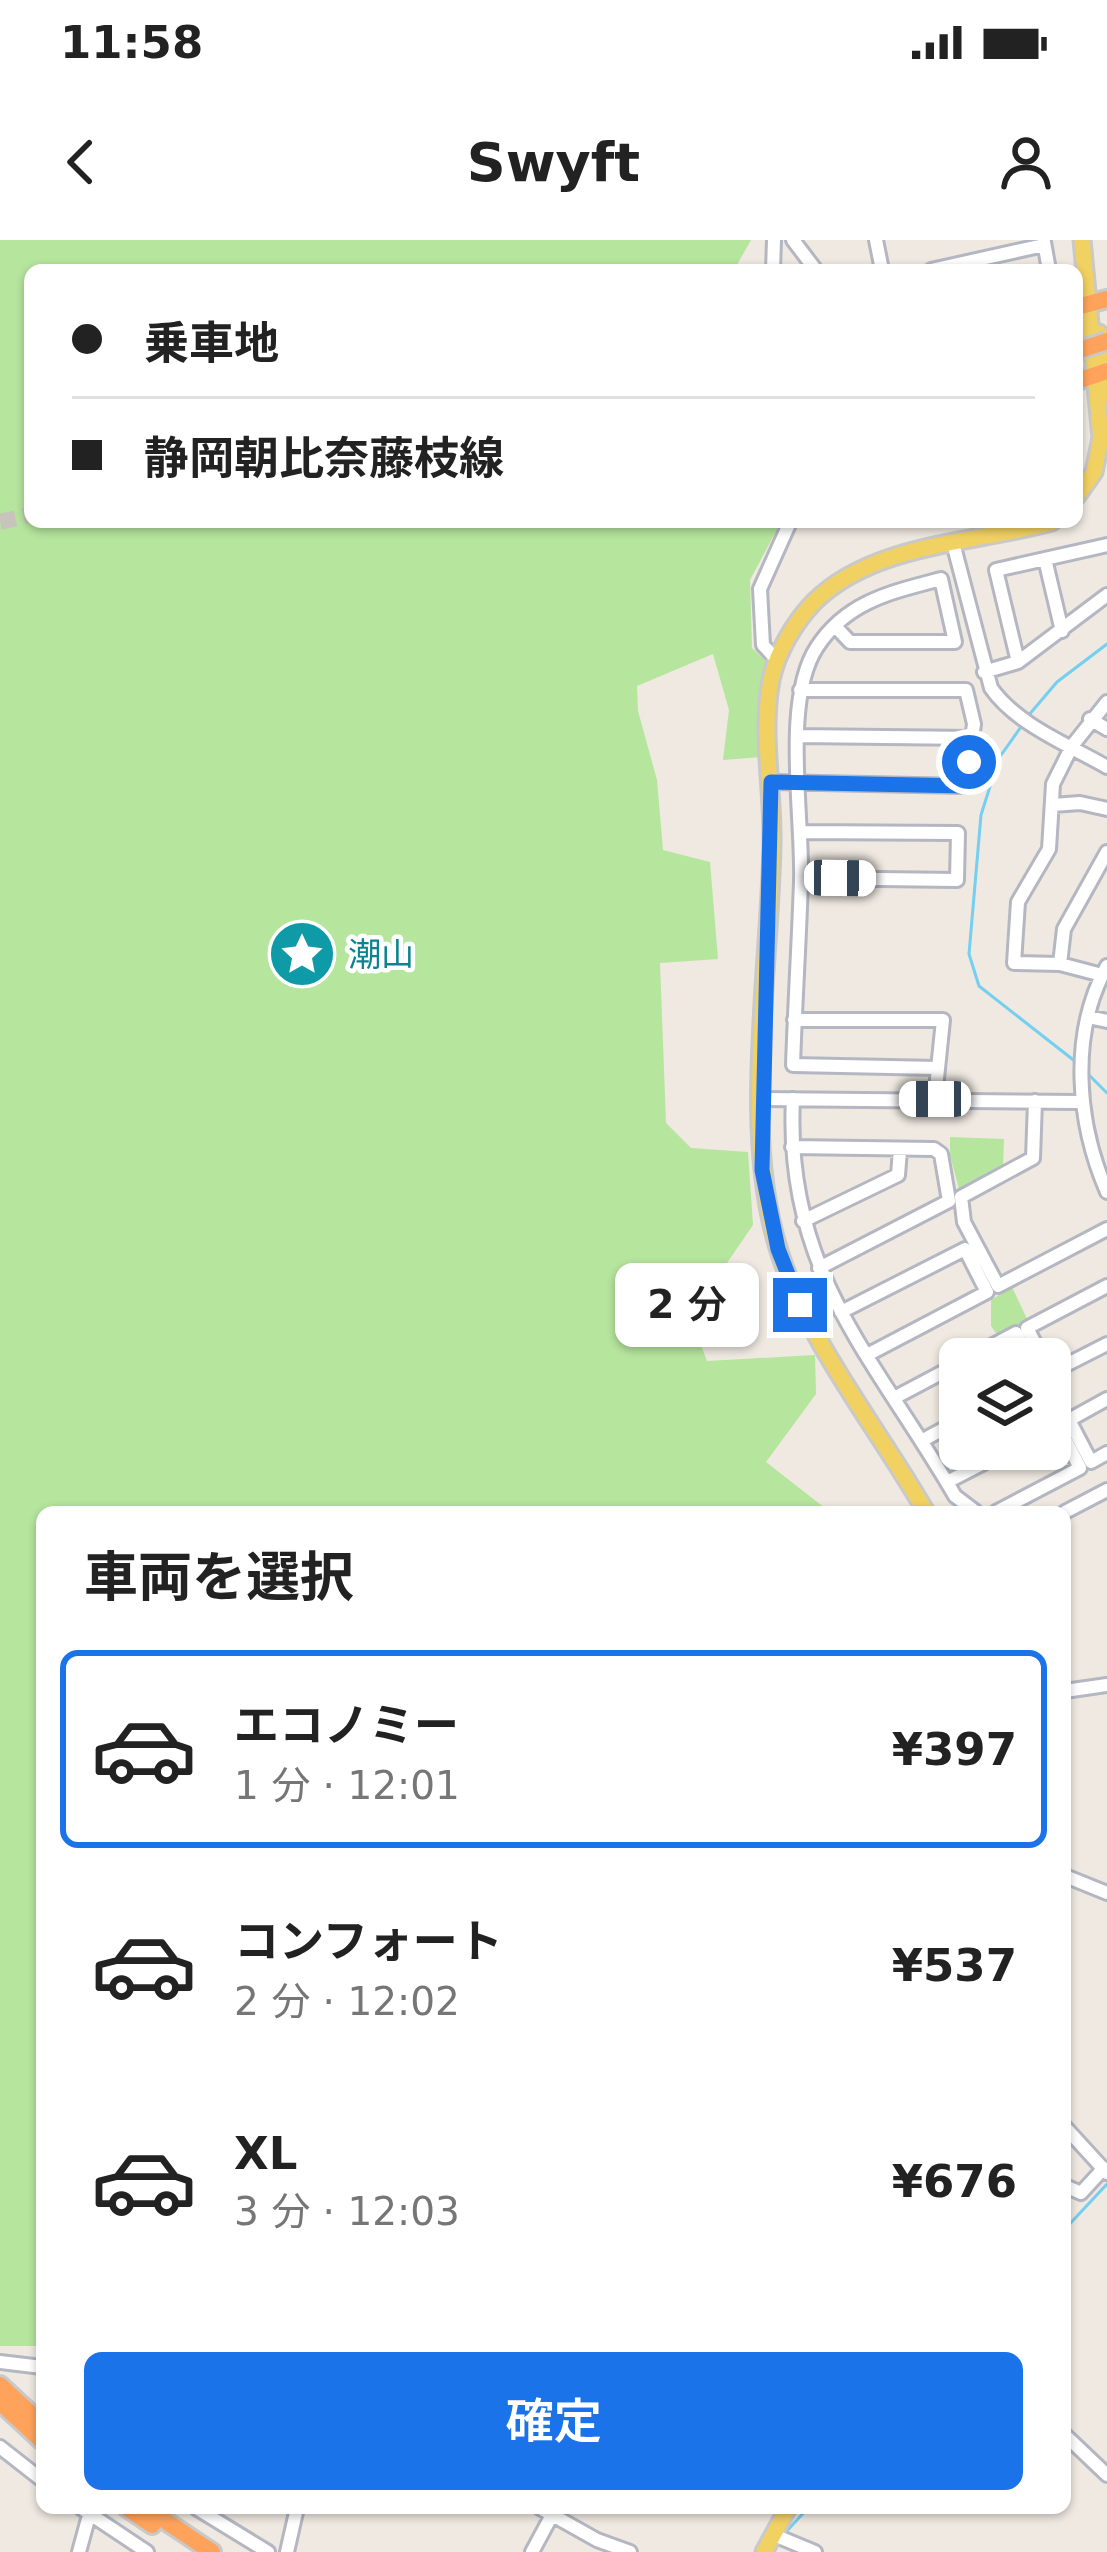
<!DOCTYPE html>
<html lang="ja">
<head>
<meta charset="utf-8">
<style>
	body { margin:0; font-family:"DejaVu Sans","Noto Sans JP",sans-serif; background:#f6f6f6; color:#222; height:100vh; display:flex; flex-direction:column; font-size:45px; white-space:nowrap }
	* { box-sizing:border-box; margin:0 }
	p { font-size:39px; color:#767676 }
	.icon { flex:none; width:66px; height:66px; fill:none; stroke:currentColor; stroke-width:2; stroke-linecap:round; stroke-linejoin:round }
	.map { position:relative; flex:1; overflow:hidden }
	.panel { position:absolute; left:36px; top:1266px; width:1035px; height:1008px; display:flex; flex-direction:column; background:#fff; border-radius:18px; box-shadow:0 3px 9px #0004 }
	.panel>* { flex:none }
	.guide { position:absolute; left:24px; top:24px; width:1059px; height:264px; border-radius:18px; box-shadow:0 3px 9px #0004; display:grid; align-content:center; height:264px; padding:0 48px; background:#fff }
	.tools { position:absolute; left:939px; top:1098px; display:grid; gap:24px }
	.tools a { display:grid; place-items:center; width:132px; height:132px; border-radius:18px; background:#fff; box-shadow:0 3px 9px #0004; font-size:60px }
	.end { position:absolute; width:54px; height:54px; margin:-27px; border:15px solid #1a73e8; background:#fff; box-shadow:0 0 0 6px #fff }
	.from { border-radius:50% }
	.bubble { position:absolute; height:84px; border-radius:18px; background:#fff; box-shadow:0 3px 9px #0004; font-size:39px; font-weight:600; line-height:84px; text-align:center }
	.car { position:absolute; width:36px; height:72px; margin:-36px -18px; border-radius:15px; box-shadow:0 0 9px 3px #0007; background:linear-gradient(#fff 24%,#345 0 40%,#fff 0 76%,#345 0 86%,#fff 0) }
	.guide b { display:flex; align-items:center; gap:42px; height:114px; font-size:45px }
	.guide b+b { border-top:3px solid #e0e0e0 }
	.guide i { width:30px; height:30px; background:#222 }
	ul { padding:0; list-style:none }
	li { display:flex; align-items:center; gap:36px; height:198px; margin:0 24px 18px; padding:0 24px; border:6px solid transparent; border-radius:18px }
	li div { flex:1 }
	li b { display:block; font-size:45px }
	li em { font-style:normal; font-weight:600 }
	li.current { border-color:#1a73e8 }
	li>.icon { width:108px; height:108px; stroke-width:1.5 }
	h2 { padding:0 48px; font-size:54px; line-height:144px }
	.primary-button { display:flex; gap:24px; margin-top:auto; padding:24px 48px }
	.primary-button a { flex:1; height:138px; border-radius:18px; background:#1a73e8; color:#fff; font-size:48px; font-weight:600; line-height:138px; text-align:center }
	.status { display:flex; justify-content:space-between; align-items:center; height:84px; padding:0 60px; background:#fff; direction:ltr }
	.status svg { height:33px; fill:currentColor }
	header { display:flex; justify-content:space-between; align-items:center; height:156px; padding:0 48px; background:#fff; font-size:54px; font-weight:600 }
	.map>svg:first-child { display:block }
	.green { fill:#b6e59e }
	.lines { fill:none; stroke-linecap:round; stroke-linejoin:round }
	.stream { stroke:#75cff0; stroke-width:3 }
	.highway-tunnel { stroke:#c8c4bd; stroke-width:16; stroke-dasharray:16 8; stroke-linecap:butt }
	.minor-casing { stroke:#b4b7c1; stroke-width:18 }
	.major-casing { stroke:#c9c9c9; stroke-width:21 }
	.highway-casing { stroke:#c9c9c9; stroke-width:22 }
	.minor { stroke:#fff; stroke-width:12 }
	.major { stroke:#f2d163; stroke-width:15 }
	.highway { stroke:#ffa35c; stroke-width:16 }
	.highway-bridge-casing { stroke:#c9c9c9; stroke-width:22; stroke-linecap:butt }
	.highway-bridge { stroke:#ffa35c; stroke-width:16 }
	.route { stroke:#1a73e8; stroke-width:15 }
	.labels { text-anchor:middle; stroke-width:9; stroke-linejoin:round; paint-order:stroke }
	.culture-label { font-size:33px; fill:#0d838f; stroke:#fff; text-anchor:start }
</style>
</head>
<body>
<div class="status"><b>11:58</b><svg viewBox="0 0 49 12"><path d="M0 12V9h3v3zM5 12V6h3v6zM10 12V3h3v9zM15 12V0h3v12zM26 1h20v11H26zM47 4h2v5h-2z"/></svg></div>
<header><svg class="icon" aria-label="back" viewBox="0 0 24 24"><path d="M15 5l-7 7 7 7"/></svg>Swyft<svg class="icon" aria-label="person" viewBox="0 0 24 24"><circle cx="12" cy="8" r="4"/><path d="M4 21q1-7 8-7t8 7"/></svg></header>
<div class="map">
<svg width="1107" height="2312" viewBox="0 0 1107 2312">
	<rect width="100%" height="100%" fill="#efe9e1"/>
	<path class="green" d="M0,0H751L734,30H30V282H781L750,340L752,408L768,423L761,517L723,520L729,470L713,414L637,446L638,471L657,540L663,610L710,622L718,719L660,723L666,883L691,908L748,912L753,985L690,1077L707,1121L815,1115L816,1154L766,1222L830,1272H42V2106H0Z
		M950,897L1004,899L1003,927L959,949L950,915Z
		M1012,1047L1028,1081L998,1096L991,1086V1060Z"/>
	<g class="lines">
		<path class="stream" d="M1028,476L1057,442L1107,404
			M1023,484L999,518L981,575L969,714L979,746L1076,822
			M1087,833L1107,853
			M1065,1989L1107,1944
			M785,2293L808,2268"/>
		<path class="highway-tunnel" d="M0,282L30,275"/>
		<g class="minor-casing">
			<path id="minor" d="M793,0L815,29
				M876,0L882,30
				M1044,2L1049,30
				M773,30L774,0
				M931,30L1044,5
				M953,303L991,448C1017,485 1069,505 1107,527
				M1045,319L1062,391
				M835,386L850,402H955L941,339C892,352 847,361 817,407C782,460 803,576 801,641C799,702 795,764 793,825L938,828
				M777,420L763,405L760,349L790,282
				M1018,422L996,330L1107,305
				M984,432L1018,422L1107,355
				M1090,479L1107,489
				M797,496L973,498
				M771,542L965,546L974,484L966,450H800
				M1053,565L1080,563L1107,569
				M800,592L958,593L957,640L801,638
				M1060,724L1064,689L1107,612
				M1107,726C1069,794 1077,883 1107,952
				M1102,735L1060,724L1014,723L1018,662L1049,609L1053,544L1072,506L1107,462
				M1088,777L1107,781
				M794,780H943L935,858
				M761,859L1081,862
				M793,859C784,1032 875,1118 955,1256L976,1272
				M1035,861L1033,918L961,957L964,982L998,1046L1107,989
				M792,907L934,909L941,914L949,961L819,1028
				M803,981L898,935L900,910
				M841,1072L965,1009L987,1052L867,1115
				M967,1119L1016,1093L1029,1119
				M1043,1119L1027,1088L1107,1046
				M1050,1133L1107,1104
				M894,1158L960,1123
				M1107,1159L1069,1180L1091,1222L1107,1213
				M923,1200L960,1180
				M947,1242L1011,1209
				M996,1272L1080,1228L1058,1185L1050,1190
				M1065,1272L1107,1250
				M1065,1451L1107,1445
				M1065,1636L1107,1653
				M1065,1887L1107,1933
				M1065,1946L1081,1953L1104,1928
				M0,2122L42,2127
				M1065,2195L1107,2235
				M0,2207L42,2240
				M81,2268L147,2312
				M196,2268L268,2312
				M540,2268L597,2300L630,2312
				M774,2295L815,2312
				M79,2312L91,2268
				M287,2312L297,2268
				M532,2312L552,2275"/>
		</g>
		<g class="major-casing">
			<path id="major" d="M1099,93L1107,155
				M1077,256L1094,232L1101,198L1082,0
				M926,1272C879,1190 807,1101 779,1011C741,891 770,731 772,604C773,550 761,493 771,440C777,412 794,383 814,362C873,303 976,303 1052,282
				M764,2312L788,2268"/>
		</g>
		<g class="highway-casing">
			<path id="highway" d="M1077,67L1107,59
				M1077,141L1107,131
				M0,2145L42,2184
				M0,2162L42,2201
				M127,2268L152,2285
				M146,2268L212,2312"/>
		</g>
		<use href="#minor" class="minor"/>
		<use href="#major" class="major"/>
		<use href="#highway" class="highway"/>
		<g class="highway-bridge-casing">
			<path id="highway-bridge" d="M1077,111L1107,101"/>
		</g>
		<use href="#highway-bridge" class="highway-bridge"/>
	</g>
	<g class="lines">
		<path class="route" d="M800,1065L778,1009L762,930L771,542L965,546L969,522"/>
	</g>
	<defs>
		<g id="sight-disc" transform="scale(3.45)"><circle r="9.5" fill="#0f9aa8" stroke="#fff"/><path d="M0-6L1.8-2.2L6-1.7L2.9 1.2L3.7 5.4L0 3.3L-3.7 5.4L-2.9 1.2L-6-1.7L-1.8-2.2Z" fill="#fff"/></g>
	</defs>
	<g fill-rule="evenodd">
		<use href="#sight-disc" x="302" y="714"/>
	</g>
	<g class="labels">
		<g class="culture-label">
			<text x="348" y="726">潮山</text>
		</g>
	</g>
</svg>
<div class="tools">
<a><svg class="icon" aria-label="layers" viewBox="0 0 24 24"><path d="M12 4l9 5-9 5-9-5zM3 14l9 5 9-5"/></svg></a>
</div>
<i class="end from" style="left:969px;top:522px"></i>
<i class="end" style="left:800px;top:1065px"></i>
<div class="bubble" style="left:615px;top:1023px;width:144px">2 分</div>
<i class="car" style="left:840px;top:638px;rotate:91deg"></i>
<i class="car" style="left:935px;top:859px;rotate:270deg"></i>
<div class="guide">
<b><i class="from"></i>乗車地</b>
<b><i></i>静岡朝比奈藤枝線</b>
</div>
<section class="panel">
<h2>車両を選択</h2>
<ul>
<li class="current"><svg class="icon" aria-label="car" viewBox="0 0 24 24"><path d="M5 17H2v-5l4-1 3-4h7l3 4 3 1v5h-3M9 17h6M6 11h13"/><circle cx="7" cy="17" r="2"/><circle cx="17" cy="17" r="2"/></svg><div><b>エコノミー</b><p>1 分 · 12:01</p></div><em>¥397</em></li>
<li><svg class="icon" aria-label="car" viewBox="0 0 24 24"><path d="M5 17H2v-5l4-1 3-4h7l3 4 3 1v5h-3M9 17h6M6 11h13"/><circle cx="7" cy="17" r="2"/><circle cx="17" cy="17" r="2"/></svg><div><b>コンフォート</b><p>2 分 · 12:02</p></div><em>¥537</em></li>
<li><svg class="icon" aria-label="car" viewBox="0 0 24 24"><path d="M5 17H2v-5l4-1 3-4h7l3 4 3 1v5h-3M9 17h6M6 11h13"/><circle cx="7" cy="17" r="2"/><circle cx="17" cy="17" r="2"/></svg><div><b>XL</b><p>3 分 · 12:03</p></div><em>¥676</em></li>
</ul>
<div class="primary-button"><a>確定</a></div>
</section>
</div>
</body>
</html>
